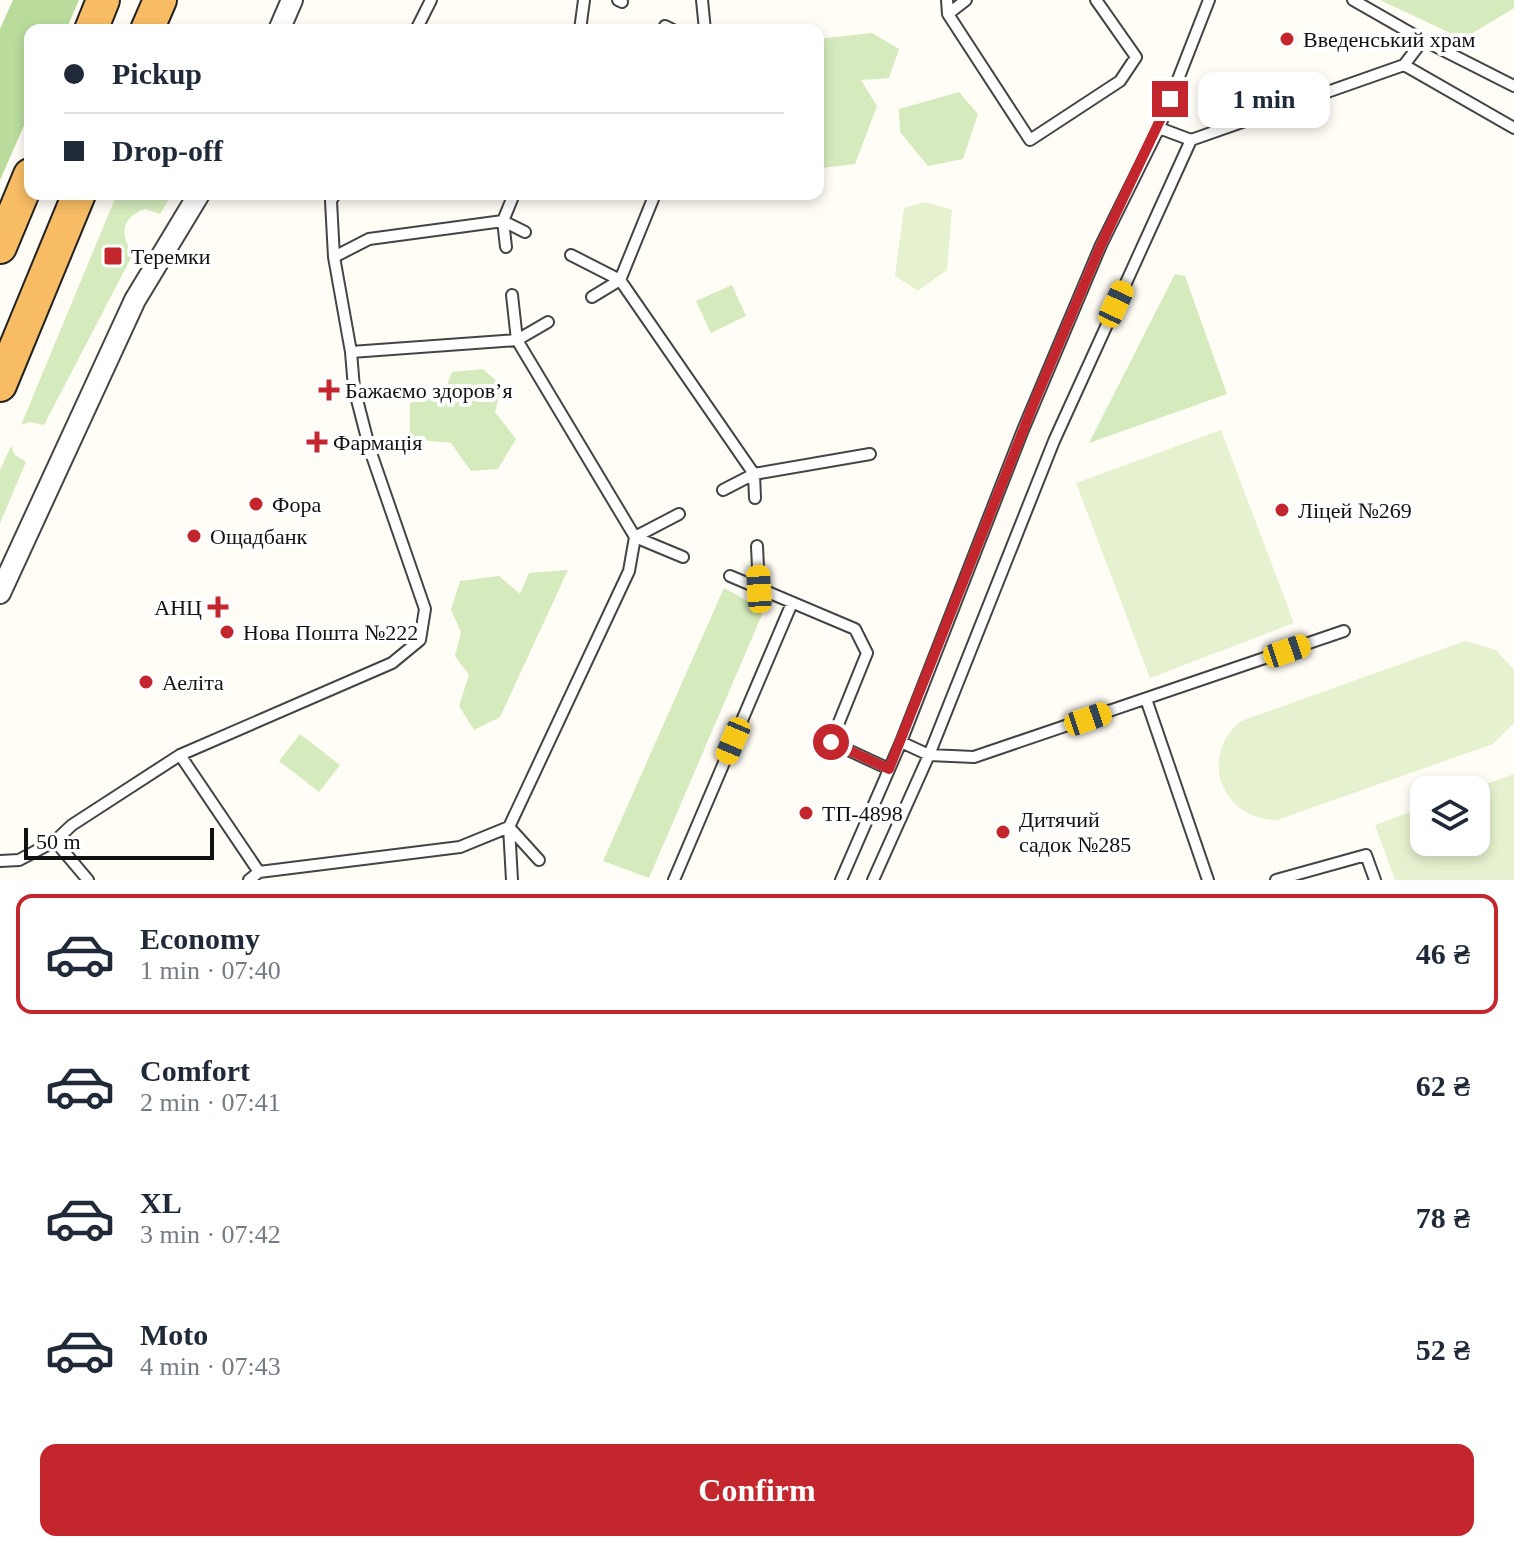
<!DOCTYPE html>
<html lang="en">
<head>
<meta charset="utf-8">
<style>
	body { margin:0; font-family:"Times New Roman",serif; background:#f2f2f3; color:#1f2937; height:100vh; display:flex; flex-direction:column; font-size:30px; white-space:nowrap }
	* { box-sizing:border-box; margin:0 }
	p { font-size:26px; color:#747a83 }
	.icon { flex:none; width:44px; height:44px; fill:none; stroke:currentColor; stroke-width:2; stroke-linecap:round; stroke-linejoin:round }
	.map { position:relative; height:880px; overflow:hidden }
	.sheet { display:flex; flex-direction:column; background:#fff; flex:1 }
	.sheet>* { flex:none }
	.guide { position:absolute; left:24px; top:24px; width:800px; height:176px; border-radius:16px; box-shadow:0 4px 12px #0003; display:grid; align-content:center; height:176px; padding:0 40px; background:#fff }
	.fabs { position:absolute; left:1410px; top:776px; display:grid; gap:16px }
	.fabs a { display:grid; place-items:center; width:80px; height:80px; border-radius:16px; background:#fff; box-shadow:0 4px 12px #0003; font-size:40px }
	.scale { position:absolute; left:24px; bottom:20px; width:190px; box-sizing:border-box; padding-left:8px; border:4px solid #111; border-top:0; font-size:22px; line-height:28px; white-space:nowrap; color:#111; -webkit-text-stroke:6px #fff; paint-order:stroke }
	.end { position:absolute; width:36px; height:36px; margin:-18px; border:10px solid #c4262e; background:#fff; box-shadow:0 0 0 4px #fff }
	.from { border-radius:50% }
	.bubble { position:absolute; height:56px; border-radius:16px; background:#fff; box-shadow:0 4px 12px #0003; font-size:26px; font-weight:700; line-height:56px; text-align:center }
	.car { position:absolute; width:24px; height:48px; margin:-24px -12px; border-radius:10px; box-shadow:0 0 6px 2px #0007; background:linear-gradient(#f5c518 24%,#345 0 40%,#f5c518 0 76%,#345 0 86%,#f5c518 0) }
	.guide b { display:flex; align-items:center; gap:28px; height:76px; font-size:30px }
	.guide b+b { border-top:2px solid #e0e1e3 }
	.guide i { width:20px; height:20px; background:#1f2937 }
	ul { padding:14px 0 0; list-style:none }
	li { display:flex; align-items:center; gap:24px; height:120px; margin:0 16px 12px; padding:0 24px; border:4px solid transparent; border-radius:16px }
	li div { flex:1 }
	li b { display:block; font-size:30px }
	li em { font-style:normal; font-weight:700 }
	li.current { border-color:#c4262e }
	li>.icon { width:72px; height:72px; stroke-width:1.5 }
	.primary-button { display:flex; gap:16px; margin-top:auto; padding:16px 40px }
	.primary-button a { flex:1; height:92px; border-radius:16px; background:#c4262e; color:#fff; font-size:32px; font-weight:700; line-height:92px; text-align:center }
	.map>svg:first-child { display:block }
	.green { fill:#d5ebbd }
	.forest { fill:#b9dc9c }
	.pitch { fill:#e6f2cf }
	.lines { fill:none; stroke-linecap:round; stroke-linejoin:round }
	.service-casing { stroke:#444; stroke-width:14 }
	.minor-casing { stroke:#444; stroke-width:24 }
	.trunk-casing { stroke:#222; stroke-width:36 }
	.service { stroke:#fff; stroke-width:10 }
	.minor { stroke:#fff; stroke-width:20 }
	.trunk { stroke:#f7bc64; stroke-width:32 }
	.route { stroke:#c4262e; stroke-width:10 }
	.poi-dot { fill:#c4262e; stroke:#fff; stroke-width:3 }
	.labels { text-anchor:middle; stroke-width:8; stroke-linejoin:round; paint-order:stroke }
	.poi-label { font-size:22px; fill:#111; stroke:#fff; text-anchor:start }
</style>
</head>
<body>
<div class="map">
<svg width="1514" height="880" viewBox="0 0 1514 880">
	<rect width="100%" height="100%" fill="#fffdf5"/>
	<path class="green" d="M1380,0H1514V8L1463,39Z
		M872,33L899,49L889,78L861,80L877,106L855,164L821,168L818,164V39Z
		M959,92L978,114L963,159L928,166L900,132L899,109Z
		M117,194H172L160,214L145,209C121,218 119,234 133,254L44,425L30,422L21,425Z
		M1175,274L1185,276L1227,394L1089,443Z
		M732,285L746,316L711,333L696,301Z
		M483,369L502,386L495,412L516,439L498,469L471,471L451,443L410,439V403L443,395L452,372Z
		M11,446L15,455L26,462L0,523V470Z
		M568,570L500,717L474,730L459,706L469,675L455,656L461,632L451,610L460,581L499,576L520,594L529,573Z
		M724,588L764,610L649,878L603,861Z
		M300,734L340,765L319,792L279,761Z"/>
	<path class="forest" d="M13,0H79L66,30H30V112L0,180V29Z"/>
	<path class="pitch" d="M925,202L952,210L947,270L918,291L895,276L904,208Z
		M1221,430L1294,623L1150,678L1076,483Z
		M1465,641L1496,650L1514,670V723L1493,744L1277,820C1222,820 1197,756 1241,721Z
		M1514,774V880H1395L1375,825L1424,807V842H1476V790H1470Z"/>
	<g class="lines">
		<g class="service-casing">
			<path id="service" d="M618,0L622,2
				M702,0L705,30
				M947,0L948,14L966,0
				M1353,0L1423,40
				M948,14L1030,140L1120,81L1136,57L1096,0
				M665,26L673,30
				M416,30L431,0
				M580,30L584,0
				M1404,65L1514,128
				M1159,128L1191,140L1404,65L1423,40L1514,86
				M655,194L620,280L754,474L870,454
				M506,247L503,221L525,232
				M571,255L620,280
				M334,257L369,239L503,221L514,194
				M512,295L517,340L548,322
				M592,297L620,280
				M351,352L517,340L635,537L629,571L509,827L512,880
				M723,490L754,474L755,498
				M635,537L683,557
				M635,537L679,514
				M757,546L759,589
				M730,576L855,629L867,653L831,742L889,769
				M1146,699L1208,880
				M901,742L929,755L974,757L1344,631
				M180,755L259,872L460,847L509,827L539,860
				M55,841L88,880
				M0,861L19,860L55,841L72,825L180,755L392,663L420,640L425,609L370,450L354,388L351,352L334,257L331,201L335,194
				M249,880L259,872
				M674,880L792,603
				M841,880L901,742L1023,430L1101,245L1159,128L1209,0
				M873,880L929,755L1054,441L1191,140
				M1276,880L1366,855L1375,880"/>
		</g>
		<g class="minor-casing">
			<path id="minor" d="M279,30L292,0
				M0,593L135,300L199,194"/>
		</g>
		<g class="trunk-casing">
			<path id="trunk" d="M91,30L103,0
				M147,30L160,0
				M0,247L30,175
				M0,385L79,194"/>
		</g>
		<use href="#service" class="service"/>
		<use href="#minor" class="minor"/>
		<use href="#trunk" class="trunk"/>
	</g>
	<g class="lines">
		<path class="route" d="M831,742L889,769L1034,403L1101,245L1170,99"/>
	</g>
	<g class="poi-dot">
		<circle cx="1287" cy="39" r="8"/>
		<rect x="103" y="246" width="20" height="20" rx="4"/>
		<path d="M325 378h8v8h8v8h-8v8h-8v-8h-8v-8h8z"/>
		<path d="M313 430h8v8h8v8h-8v8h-8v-8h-8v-8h8z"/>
		<circle cx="256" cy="504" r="8"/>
		<circle cx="1282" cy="510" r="8"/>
		<circle cx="194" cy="536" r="8"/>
		<path d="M214 595h8v8h8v8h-8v8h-8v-8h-8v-8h8z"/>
		<circle cx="227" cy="632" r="8"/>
		<circle cx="146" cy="682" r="8"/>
		<circle cx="806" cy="813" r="8"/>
		<circle cx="1003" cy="832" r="8"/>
	</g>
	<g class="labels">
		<g class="poi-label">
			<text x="1303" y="47">Введенський храм</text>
			<text x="131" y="264">Теремки</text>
			<text x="345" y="398">Бажаємо здоровʼя</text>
			<text x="333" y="450">Фармація</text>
			<text x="272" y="512">Фора</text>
			<text x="1298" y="518">Ліцей №269</text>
			<text x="210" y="544">Ощадбанк</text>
			<text x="202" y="615" text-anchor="end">АНЦ</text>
			<text x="243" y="640">Нова Пошта №222</text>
			<text x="162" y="690">Аеліта</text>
			<text x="822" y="821">ТП-4898</text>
			<text x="1019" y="827">Дитячий<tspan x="1019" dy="25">садок №285</tspan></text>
		</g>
	</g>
</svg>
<div class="fabs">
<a><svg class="icon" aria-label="layers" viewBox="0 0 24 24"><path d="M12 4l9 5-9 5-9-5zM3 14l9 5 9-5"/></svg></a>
</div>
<div class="scale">50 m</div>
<i class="end from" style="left:831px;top:742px"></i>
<i class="end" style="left:1170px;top:99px"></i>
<div class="bubble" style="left:1198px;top:72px;width:132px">1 min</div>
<i class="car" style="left:1116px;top:304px;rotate:25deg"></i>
<i class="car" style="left:759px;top:589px;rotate:357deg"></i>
<i class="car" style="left:1287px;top:651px;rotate:71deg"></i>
<i class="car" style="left:1088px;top:719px;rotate:71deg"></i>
<i class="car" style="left:733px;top:741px;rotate:203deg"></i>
<div class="guide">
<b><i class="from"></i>Pickup</b>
<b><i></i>Drop-off</b>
</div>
</div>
<section class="sheet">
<ul>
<li class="current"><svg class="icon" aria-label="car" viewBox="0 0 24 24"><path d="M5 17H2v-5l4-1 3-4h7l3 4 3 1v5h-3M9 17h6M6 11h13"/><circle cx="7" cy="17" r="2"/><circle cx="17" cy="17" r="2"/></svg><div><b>Economy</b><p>1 min · 07:40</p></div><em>46 ₴</em></li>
<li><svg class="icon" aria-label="car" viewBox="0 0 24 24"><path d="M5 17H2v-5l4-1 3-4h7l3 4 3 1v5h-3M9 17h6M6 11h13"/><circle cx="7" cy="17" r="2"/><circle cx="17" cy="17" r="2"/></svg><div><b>Comfort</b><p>2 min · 07:41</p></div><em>62 ₴</em></li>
<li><svg class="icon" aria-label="car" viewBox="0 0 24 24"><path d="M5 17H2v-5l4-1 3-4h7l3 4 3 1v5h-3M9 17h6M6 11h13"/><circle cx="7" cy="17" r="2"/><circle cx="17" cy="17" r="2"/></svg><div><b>XL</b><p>3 min · 07:42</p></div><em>78 ₴</em></li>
<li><svg class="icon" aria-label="car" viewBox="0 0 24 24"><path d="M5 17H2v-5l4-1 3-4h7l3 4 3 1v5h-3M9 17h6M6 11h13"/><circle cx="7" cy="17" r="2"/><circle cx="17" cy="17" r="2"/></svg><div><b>Moto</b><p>4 min · 07:43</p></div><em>52 ₴</em></li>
</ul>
<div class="primary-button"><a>Confirm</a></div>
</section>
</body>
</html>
